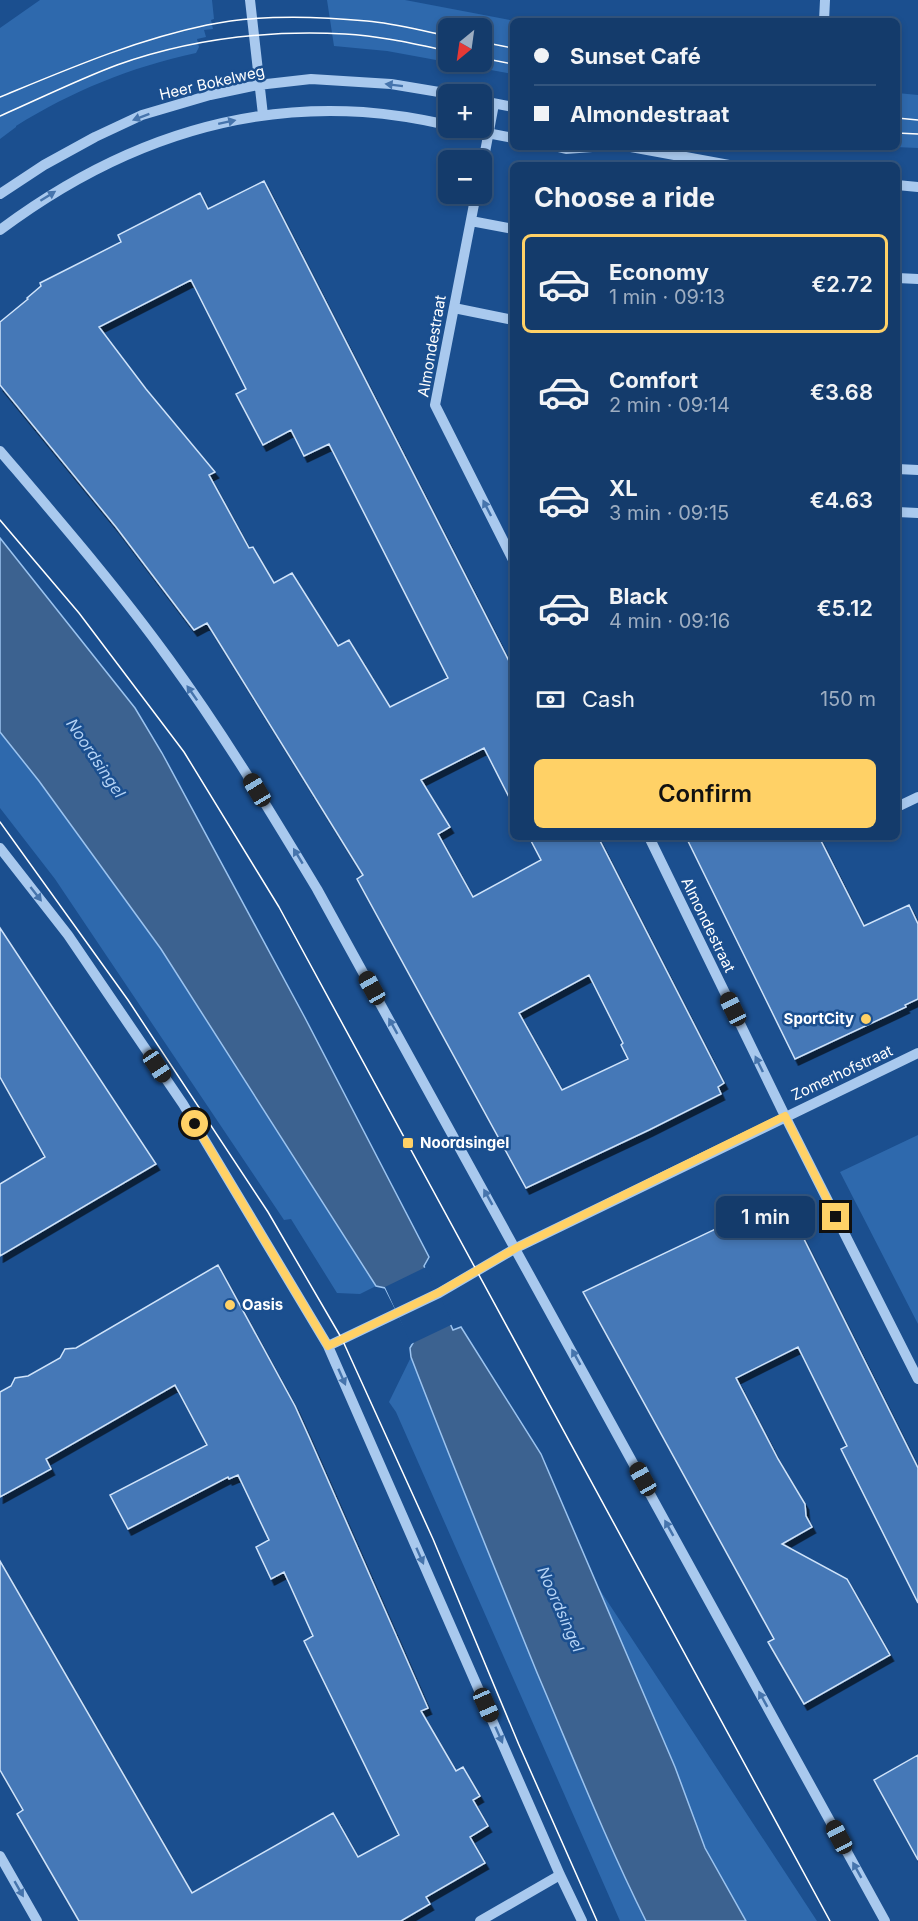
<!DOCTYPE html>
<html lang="en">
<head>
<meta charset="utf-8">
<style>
	body { margin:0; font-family:Inter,sans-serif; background:#1d4271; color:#f1f3f6; height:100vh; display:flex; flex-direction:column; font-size:22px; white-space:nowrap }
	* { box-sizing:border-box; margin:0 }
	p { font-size:20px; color:#9dadc1 }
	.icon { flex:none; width:33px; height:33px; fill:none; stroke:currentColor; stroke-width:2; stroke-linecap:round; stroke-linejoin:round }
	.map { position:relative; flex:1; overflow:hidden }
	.details { position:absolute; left:510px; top:162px; width:390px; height:678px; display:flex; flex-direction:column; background:#143b6b; border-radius:9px; box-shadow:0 3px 9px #0003,0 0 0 2px #33557e }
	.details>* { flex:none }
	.guide { position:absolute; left:510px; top:18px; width:390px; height:132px; border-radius:9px; box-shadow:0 3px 9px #0003,0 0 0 2px #33557e; display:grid; align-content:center; height:132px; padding:0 24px; background:#143b6b }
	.needle { width:39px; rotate:209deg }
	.fabs { position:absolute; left:438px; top:18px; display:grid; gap:12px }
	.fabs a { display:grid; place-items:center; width:54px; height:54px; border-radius:9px; background:#143b6b; box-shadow:0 3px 9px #0003,0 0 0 2px #33557e; font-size:30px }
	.end { position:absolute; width:27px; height:27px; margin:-14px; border:8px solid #ffd166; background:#111; box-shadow:0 0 0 3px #111 }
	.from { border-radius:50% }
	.bubble { position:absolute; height:42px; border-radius:9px; background:#143b6b; box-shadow:0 3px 9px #0003,0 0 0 2px #33557e; font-size:20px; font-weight:600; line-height:42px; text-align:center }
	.car { position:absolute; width:18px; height:36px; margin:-18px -9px; border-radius:8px; box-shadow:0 0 4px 2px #0007; background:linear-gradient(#222 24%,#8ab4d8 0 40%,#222 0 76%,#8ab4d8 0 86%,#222 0) }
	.guide b { display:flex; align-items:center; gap:21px; height:57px; font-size:22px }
	.guide b+b { border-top:2px solid #33557e }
	.guide i { width:15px; height:15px; background:#f1f3f6 }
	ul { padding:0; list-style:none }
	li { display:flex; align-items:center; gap:18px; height:99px; margin:0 12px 9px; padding:0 12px; border:3px solid transparent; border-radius:9px }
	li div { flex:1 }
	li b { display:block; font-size:22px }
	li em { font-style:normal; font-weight:600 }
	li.on { border-color:#ffd166 }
	li>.icon { width:54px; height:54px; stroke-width:1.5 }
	h2 { padding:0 24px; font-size:27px; line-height:72px }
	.pay { display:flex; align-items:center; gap:15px; height:66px; padding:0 24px; font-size:22px }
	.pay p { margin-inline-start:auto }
	.cta { display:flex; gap:12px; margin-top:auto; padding:12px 24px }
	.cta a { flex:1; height:69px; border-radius:9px; background:#ffd166; color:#111; font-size:24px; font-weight:600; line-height:69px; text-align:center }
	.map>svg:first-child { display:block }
	.green { fill:#2e69ad; fill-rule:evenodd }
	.water { fill:#3c6290; stroke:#9cc4f0; stroke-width:1.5 }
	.pier { fill:#1b4f8f }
	.building { fill:#4478b7; stroke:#cfe3fa; stroke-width:1.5; fill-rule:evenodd; filter:url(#shadow) }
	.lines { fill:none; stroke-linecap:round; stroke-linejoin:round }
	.minor { stroke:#a9c9ee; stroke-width:10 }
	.tram { stroke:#fff; stroke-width:1.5 }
	.oneway { fill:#4674ac }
	.route { stroke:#ffd166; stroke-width:8 }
	.poi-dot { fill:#ffd166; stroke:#1b4f8f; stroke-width:2 }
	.labels { text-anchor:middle; stroke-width:5; stroke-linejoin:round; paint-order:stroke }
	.street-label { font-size:15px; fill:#fff; stroke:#1b4f8f }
	.poi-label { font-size:15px; font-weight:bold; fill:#fff; stroke:#1b4f8f; text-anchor:start }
	.water-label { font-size:16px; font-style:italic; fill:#b5d3f5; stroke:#1b4f8f }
</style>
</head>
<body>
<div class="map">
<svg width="918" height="1921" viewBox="0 0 918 1921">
	<defs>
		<filter id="shadow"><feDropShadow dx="3.5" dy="6" stdDeviation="0" flood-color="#0009"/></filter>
	</defs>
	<rect width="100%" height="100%" fill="#1b4f8f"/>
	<path class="green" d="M40,0H212L214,19L211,20L213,29L204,30L206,37L197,39L199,47L196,53C131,67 72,91 16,126V127L0,139V28Z
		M327,0H405L515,21H513V74L387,51L334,46ZM448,28H482V62H448Z
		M897,93L918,95V148L895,147H897Z
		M0,732L39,781L161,949L376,1286L360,1294L337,1293L291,1219L284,1220L55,879L0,808Z
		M918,1135V1324L840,1172Z
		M411,1357C452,1464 495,1569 538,1675C573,1757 606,1841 646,1921H620L396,1412L389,1402Z
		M598,1587L817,1921H746L705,1848L675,1767Z"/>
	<path class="water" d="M0,538L135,708L162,753L304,1016L429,1257L424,1266L453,1330L461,1327L541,1454L675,1767L705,1848L746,1921H646C606,1841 573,1757 538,1675C495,1569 452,1464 411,1357L410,1348L413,1343L385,1288L376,1286L161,949L39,781L0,732Z"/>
	<path class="pier" d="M426,1267L453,1324L411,1344L385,1287Z"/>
	<path class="building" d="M264,181L513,669V805L484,748L421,780L450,827L438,834L473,897L541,860L529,837H598L724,1083L718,1087L721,1094L649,1130L526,1188L357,879L363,875L207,623L194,630L116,527L0,385V322L28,299L27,298L41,286L40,283L121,242L118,235L200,193L208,209ZM191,280L246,389L236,394L263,445L291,430L304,456L329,444L448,678L390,707L349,640L338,646L292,573L274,583L253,547L249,548L209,475L215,472L146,389L99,327ZM589,975L623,1043L621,1045L628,1059L562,1090L519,1013Z
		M686,837H819L864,926L909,905L918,924V999L905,1005L906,1007L795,1059Z
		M0,928L156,1164L0,1256V1184L45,1157L0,1077Z
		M783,1197L918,1468V1603L841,1449L847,1446L798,1347L736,1378L778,1459L805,1504L806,1516L812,1527L782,1544L847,1579L890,1655L804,1704L768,1642L774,1639L583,1292Z
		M218,1265L295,1406L309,1437L428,1708L421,1711L456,1771L463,1767L480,1796L473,1800L488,1826L470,1837L485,1863L426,1897L430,1904L401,1921H79L17,1814L23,1810L0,1770V1561L192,1893L333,1813L358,1857L399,1835L304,1641L313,1636L284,1572L271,1579L256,1547L269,1540L238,1475L229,1479L228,1477L128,1529L110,1495L207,1445L175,1385L46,1459L51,1469L0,1497V1392L11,1386L15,1378L28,1376L60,1358L65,1349L76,1348Z
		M918,1755V1860L874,1780Z"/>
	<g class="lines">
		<path class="minor" d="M250,0L263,115
			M824,21L825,0
			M482,101L513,107
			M461,128L513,138
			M558,147L566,149L592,147
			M631,147L729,165
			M482,168L494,104
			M897,185L918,187
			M0,194L44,165L95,137L142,115L210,95L258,85L311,79L391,84L451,94
			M476,194L435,405L513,560
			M471,221L513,229
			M0,230C107,150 228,103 363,112C391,114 421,119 448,125
			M897,278L918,279
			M454,308L513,320
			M0,451C58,519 117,587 169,659C223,733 270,811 317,889L885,1921
			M897,469L918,470
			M897,512L918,513
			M897,807L918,797
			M649,837L785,1116L918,1379
			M0,848L68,935L183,1104L328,1346L560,1875L582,1921
			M328,1346L439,1293L516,1248L918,1053
			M0,1856L37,1921
			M480,1921L560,1875"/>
		<path class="tram" d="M482,42L513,48
			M482,58L513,64
			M0,97C68,69 135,40 207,25C259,14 315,16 367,21C394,23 422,31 448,36
			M0,116C39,99 77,80 117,65C190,39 268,30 345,34C380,36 415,44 448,51
			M897,118L918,120
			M897,133L918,134
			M0,520L79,613L184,752L279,907L830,1921
			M0,822L128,1000L268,1212L342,1339L433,1539L519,1745L597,1921"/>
	</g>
	<defs><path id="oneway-solid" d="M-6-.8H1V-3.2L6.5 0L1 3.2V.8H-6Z" transform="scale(1.5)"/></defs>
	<g class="oneway">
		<use href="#oneway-solid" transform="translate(394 85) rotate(-173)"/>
		<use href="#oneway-solid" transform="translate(141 117) rotate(159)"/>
		<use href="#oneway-solid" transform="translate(227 122) rotate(-12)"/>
		<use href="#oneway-solid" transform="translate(48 196) rotate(-32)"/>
		<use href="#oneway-solid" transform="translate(487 508) rotate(-117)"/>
		<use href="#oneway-solid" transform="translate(192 693) rotate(-125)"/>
		<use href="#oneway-solid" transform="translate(298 856) rotate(-121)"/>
		<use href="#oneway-solid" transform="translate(36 894) rotate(52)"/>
		<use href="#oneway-solid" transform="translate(393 1026) rotate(-119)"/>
		<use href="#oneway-solid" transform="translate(759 1064) rotate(-116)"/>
		<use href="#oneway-solid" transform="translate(488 1197) rotate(-119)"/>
		<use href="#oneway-solid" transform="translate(576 1357) rotate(-119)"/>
		<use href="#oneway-solid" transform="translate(342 1377) rotate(66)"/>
		<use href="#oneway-solid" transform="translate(669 1528) rotate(-119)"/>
		<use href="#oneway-solid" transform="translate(420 1556) rotate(66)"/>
		<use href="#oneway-solid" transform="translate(763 1699) rotate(-119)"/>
		<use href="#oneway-solid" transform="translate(499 1735) rotate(66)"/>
		<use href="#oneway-solid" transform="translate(857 1870) rotate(-119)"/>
		<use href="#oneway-solid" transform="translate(19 1889) rotate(60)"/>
	</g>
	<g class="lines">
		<path class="route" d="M195,1124L328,1346L438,1293L516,1248L785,1116L836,1217"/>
	</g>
	<g class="poi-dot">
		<circle cx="866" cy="1019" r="6"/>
		<rect x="402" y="1137" width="12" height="12" rx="3"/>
		<circle cx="230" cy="1305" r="6"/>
	</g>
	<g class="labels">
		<g class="street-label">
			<text transform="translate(212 83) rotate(-13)" y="5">Heer Bokelweg</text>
			<text transform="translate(432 346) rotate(-80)" y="5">Almondestraat</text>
			<text transform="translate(708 925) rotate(64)" y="5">Almondestraat</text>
			<text transform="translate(842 1073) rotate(-25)" y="5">Zomerhofstraat</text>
		</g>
		<g class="poi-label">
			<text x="854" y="1024" text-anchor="end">SportCity</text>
			<text x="420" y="1148">Noordsingel</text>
			<text x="242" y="1310">Oasis</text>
		</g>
		<g class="water-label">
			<text transform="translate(96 758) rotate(56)" y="6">Noordsingel</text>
			<text transform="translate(561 1609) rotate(66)" y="6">Noordsingel</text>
		</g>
	</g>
</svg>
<div class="fabs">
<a><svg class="needle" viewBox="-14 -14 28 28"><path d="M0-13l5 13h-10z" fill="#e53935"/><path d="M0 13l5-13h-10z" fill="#9dadc1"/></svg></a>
<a>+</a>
<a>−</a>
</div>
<i class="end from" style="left:195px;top:1124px"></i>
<i class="end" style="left:836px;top:1217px"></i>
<div class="bubble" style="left:716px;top:1196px;width:99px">1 min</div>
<i class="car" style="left:257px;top:790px;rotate:329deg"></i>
<i class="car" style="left:372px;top:988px;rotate:331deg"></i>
<i class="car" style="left:733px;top:1009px;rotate:334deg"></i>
<i class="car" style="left:157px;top:1066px;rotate:146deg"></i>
<i class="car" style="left:643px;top:1479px;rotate:331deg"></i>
<i class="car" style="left:486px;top:1705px;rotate:156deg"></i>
<i class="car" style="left:839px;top:1837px;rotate:332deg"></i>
<div class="guide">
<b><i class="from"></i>Sunset Café</b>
<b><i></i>Almondestraat</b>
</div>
<section class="details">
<h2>Choose a ride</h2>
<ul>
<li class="on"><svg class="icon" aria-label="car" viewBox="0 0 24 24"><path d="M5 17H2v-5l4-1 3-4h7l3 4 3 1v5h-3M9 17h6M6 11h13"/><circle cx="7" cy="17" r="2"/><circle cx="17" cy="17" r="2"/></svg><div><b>Economy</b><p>1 min · 09:13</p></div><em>€2.72</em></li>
<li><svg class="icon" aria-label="car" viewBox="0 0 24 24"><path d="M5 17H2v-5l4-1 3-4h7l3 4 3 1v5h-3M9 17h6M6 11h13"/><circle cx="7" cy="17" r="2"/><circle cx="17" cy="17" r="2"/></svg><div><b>Comfort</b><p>2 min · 09:14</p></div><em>€3.68</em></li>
<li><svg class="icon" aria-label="car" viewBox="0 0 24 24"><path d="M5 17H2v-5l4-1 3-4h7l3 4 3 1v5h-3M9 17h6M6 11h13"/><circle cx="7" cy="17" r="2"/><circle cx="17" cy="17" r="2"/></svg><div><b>XL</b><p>3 min · 09:15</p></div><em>€4.63</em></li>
<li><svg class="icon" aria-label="car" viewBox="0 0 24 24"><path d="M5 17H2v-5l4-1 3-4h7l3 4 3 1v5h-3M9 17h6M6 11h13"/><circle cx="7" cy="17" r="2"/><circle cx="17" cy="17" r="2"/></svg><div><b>Black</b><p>4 min · 09:16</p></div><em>€5.12</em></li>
</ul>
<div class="pay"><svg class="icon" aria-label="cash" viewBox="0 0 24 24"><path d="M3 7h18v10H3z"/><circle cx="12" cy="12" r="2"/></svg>Cash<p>150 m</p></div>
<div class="cta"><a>Confirm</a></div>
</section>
</div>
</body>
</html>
